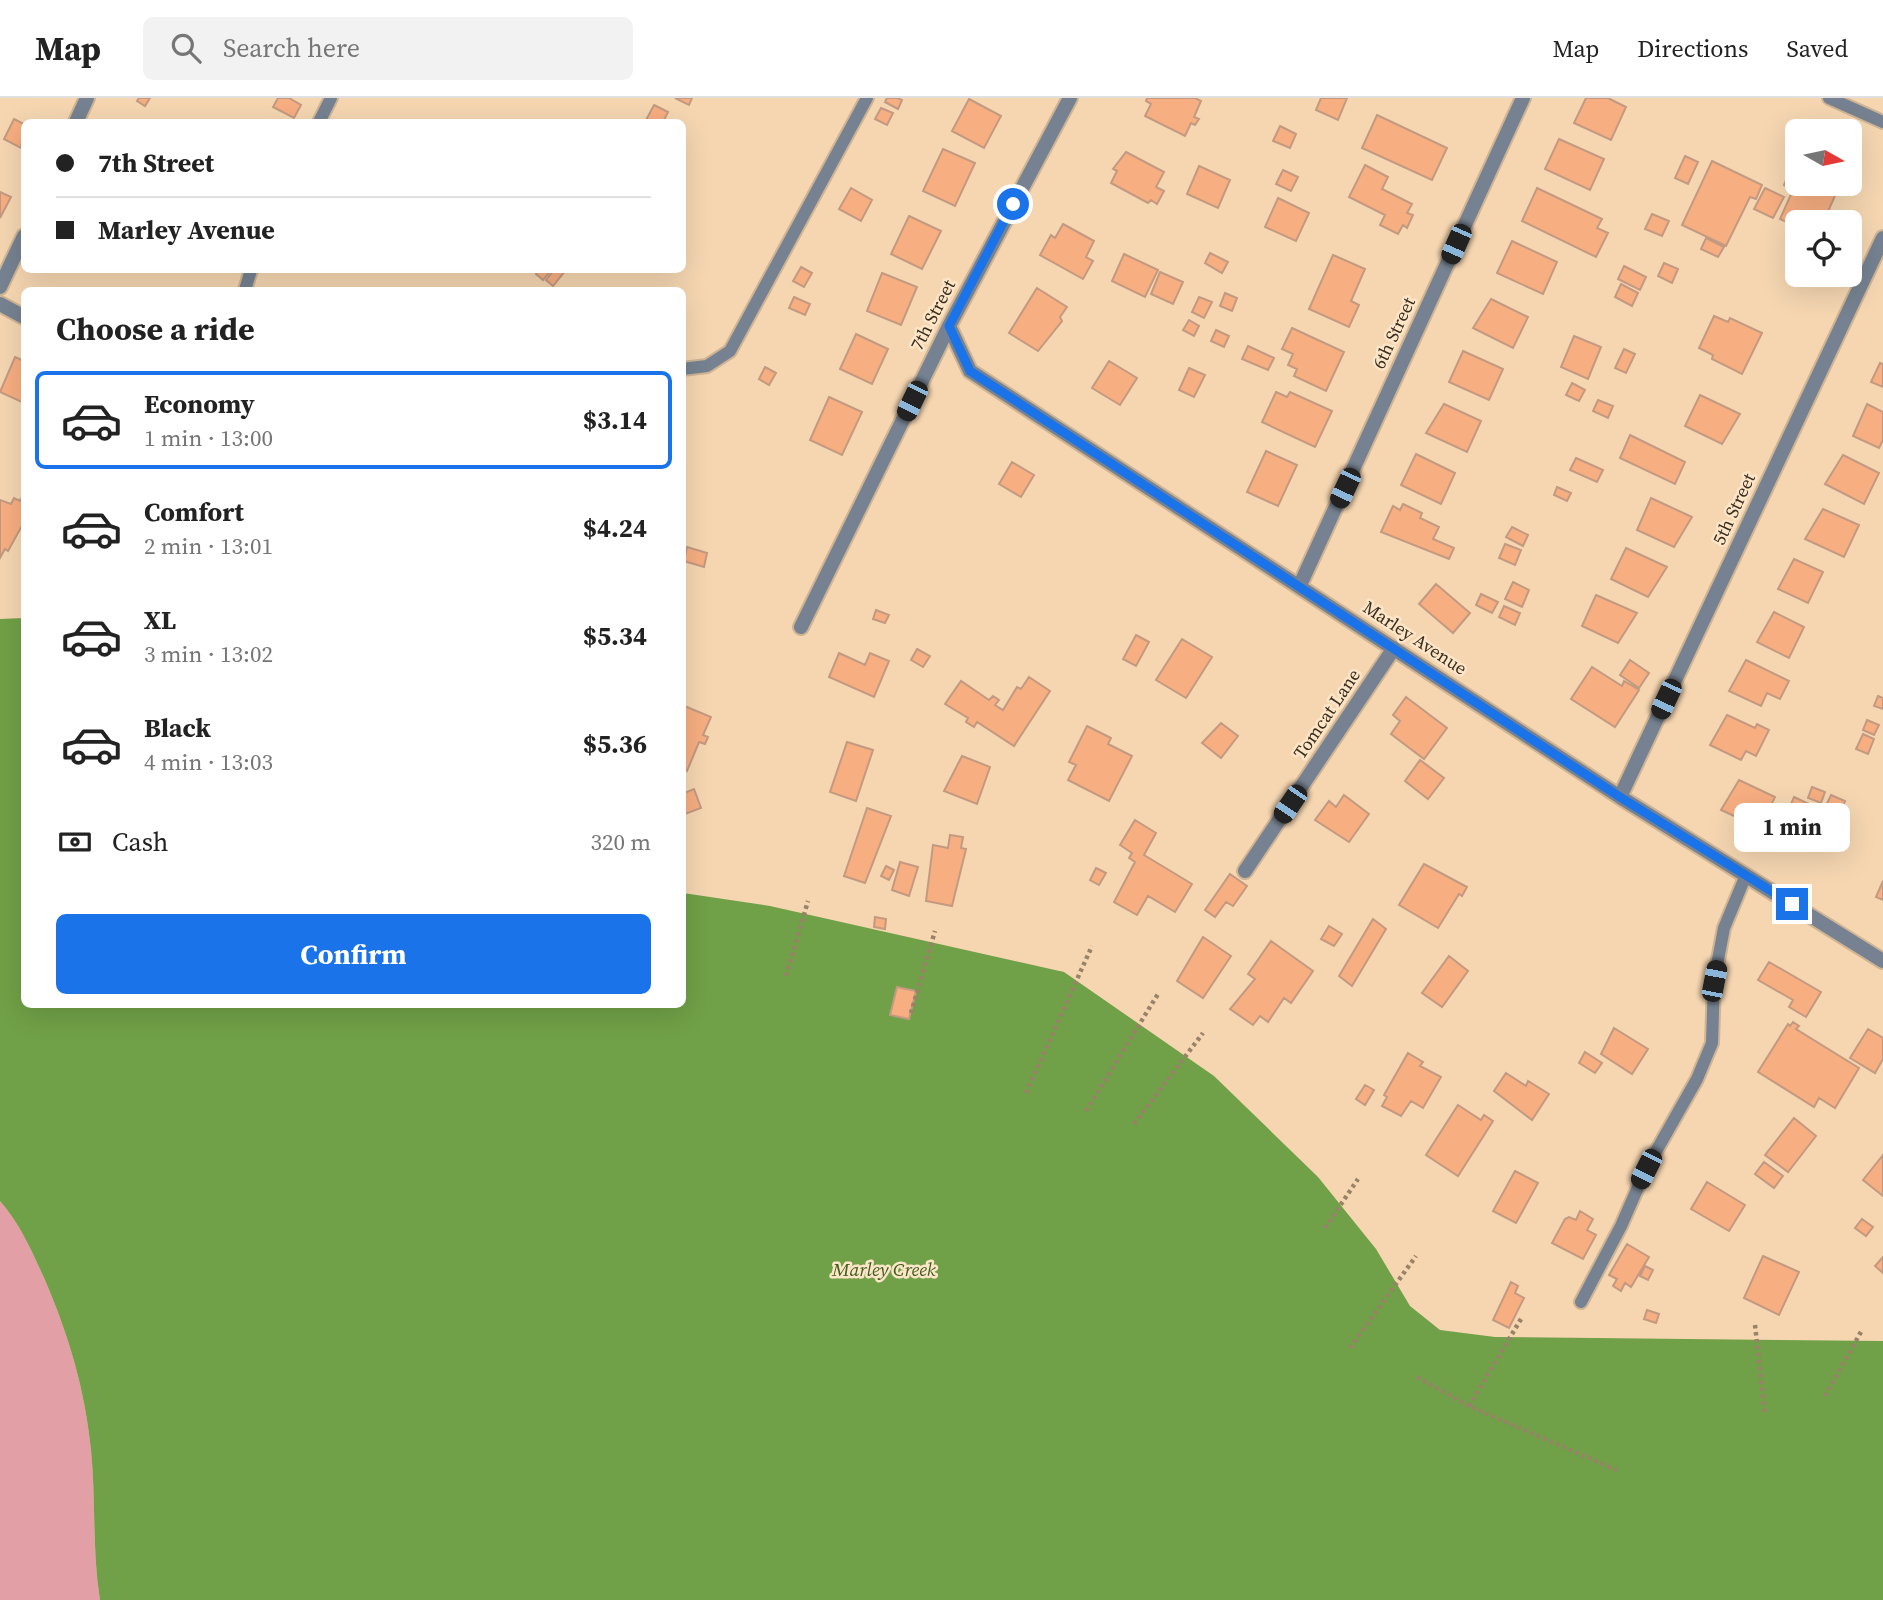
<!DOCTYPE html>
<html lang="en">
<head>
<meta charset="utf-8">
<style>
	body { margin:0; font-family:"Source Serif 4",serif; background:#f2f2f2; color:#222; height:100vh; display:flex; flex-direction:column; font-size:26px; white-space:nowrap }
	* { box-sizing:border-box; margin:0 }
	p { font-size:23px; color:#767676 }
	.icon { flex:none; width:38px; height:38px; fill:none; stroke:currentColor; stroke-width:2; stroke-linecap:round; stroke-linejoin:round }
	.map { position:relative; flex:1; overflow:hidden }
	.drawer { position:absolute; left:21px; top:189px; width:665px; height:721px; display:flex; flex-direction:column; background:#fff; border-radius:10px; box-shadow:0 7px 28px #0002 }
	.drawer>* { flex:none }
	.hud { position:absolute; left:21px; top:21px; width:665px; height:154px; border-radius:10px; box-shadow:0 7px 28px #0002; display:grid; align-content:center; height:154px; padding:0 35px; background:#fff }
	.needle { width:46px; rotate:99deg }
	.tools { position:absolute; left:1785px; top:21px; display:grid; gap:14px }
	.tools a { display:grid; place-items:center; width:77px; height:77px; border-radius:10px; background:#fff; box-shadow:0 7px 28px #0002; font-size:35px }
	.end { position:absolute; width:32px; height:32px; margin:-16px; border:9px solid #1a73e8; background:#fff; box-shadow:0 0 0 4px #fff }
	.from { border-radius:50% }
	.bubble { position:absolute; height:49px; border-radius:10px; background:#fff; box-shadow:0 7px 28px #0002; font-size:23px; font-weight:700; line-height:49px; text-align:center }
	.car { position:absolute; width:21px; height:42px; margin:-21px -10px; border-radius:9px; box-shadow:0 0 5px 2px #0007; background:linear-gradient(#222 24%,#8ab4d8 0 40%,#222 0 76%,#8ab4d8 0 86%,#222 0) }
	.hud b { display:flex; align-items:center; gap:24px; height:66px; font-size:26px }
	.hud b+b { border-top:2px solid #e0e0e0 }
	.hud i { width:18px; height:18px; background:#222 }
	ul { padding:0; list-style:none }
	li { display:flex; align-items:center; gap:21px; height:98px; margin:0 14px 10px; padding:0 21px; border:4px solid transparent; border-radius:10px }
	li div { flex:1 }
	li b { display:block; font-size:26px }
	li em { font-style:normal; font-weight:700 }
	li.current { border-color:#1a73e8 }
	li>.icon { width:63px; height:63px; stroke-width:1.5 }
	h2 { padding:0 35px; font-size:32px; line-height:84px }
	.pay { display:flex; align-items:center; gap:18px; height:77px; padding:0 35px; font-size:26px }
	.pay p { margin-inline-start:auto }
	.action { display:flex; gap:14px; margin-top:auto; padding:14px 35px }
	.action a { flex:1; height:80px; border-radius:10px; background:#1a73e8; color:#fff; font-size:28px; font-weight:700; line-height:80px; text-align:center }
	header { display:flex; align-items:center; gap:42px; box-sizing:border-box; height:98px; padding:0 35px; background:#fff; border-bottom:2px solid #e0e0e0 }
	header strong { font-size:33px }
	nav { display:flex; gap:38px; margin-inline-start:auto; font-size:24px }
	.search { width:490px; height:63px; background:#f2f2f2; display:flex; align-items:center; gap:18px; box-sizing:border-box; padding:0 24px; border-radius:10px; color:#767676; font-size:26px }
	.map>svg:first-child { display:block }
	.green { fill:#e39fa6 }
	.water { fill:#70a047 }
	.building { fill:#f7ae81; stroke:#c39a81; stroke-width:2 }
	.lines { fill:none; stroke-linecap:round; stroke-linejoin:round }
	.service-casing { stroke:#cfb494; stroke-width:16 }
	.minor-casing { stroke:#cfb494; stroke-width:18 }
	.path { stroke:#988268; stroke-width:4.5; stroke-dasharray:3.5 3.5; stroke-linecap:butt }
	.service { stroke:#768291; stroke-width:12 }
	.minor { stroke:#768291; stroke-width:14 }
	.route { stroke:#1a73e8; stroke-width:9 }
	.labels { text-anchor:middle; stroke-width:5; stroke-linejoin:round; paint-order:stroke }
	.street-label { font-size:18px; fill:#392d1e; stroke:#fde5c7 }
	.water-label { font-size:19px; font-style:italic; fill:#3e5f21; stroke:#fde5c7 }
</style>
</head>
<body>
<header>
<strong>Map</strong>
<div class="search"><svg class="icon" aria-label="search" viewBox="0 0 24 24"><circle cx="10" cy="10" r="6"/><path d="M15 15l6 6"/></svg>Search here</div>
<nav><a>Map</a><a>Directions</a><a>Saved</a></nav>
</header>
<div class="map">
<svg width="1883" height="1502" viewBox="0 0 1883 1502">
	<rect width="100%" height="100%" fill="#f5d6b1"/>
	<path class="green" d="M0,1103C21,1127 32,1154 45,1182C69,1238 85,1292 91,1352C96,1402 92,1452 100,1502H0Z"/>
	<path class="water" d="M24,520V906H682L683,795L770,808L1064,874L1214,978L1318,1079L1376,1151L1410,1208L1440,1232L1495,1239L1883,1243V1502H100C92,1452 96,1402 91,1352C85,1292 69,1238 45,1182C32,1154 21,1127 0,1103V521Z"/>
	<path class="building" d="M139,0H150L145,8L137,3Z
		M278,0H289L301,7L294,20L273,9Z
		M675,0H692L689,7Z
		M887,0H897L902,2L898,11L885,4Z
		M1147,0H1195L1201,3L1194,19L1199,21L1195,27L1191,25L1185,38L1145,18L1151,6L1146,3Z
		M1321,0H1347L1338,22L1316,12Z
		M1586,0H1608L1626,9L1611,42L1574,25Z
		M969,1L1001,18L984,50L952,33Z
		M654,7L668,14L663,24H645Z
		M881,10L893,15L887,27L875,21Z
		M1377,17L1447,50L1432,82L1362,50Z
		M14,21L24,26L21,50L4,41Z
		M1280,28L1296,36L1290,50L1273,43Z
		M1559,41L1604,61L1590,92L1545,71Z
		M943,51L975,65L955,108L923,93Z
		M1126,54L1164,74L1156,89L1164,93L1157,106L1151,102L1148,105L1111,85L1117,73L1113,71Z
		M1797,57V86H1835L1833,91L1837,93L1827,116L1822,114L1817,124H1797V129L1780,121L1793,92L1784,87Z
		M1685,58L1698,64L1688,86L1675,80Z
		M1712,63L1762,87L1756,101L1750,99L1726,148L1682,127Z
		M1365,67L1388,79L1382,91L1412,106L1407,115L1413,117L1407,130L1403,127L1398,136L1380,127L1385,117L1349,99Z
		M1199,68L1230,82L1218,110L1187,96Z
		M1283,72L1298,79L1291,93L1276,86Z
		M851,90L872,102L861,123L839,111Z
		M1537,90L1602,121L1597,130L1608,135L1596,159L1522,123Z
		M1765,90L1784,99L1773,120L1754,111Z
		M0,94L11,99L0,120Z
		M1278,100L1309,115L1296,143L1265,129Z
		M1652,116L1669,123L1662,138L1645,131Z
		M909,118L941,133L922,171L891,156Z
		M1063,126L1094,143L1086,159L1093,163L1083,181L1040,157L1051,137L1055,140Z
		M1706,140L1724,149L1718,159L1701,151Z
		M1512,143L1557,164L1543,196L1497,175Z
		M1210,155L1228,164L1222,175L1205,165Z
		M1124,156L1158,172L1145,199L1112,183Z
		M1333,157L1365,171L1351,203L1359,207L1349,229L1309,211Z
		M1664,165L1678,171L1672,185L1658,178Z
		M1624,168L1646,179L1640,192L1618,181Z
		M801,169L812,175L804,189L793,183Z
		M539,172H551L543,182L536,176Z
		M554,172L565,173L553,188L546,182Z
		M1160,174L1183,184L1173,206L1151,196Z
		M882,175L917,189L901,227L867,213Z
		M1621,186L1638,195L1632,208L1615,199Z
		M1037,190L1067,209L1060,219L1062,223L1038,253L1009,235Z
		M1225,195L1237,200L1232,213L1220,208Z
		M794,199L810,206L805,217L789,210Z
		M1199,199L1212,204L1204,220L1192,214Z
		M1491,201L1528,219L1513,250L1473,230Z
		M1714,218L1728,224L1730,220L1762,235L1742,276L1712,261L1713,257L1699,250Z
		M1189,222L1199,228L1194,238L1183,232Z
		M1292,230L1344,254L1326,293L1294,278L1297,271L1288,267L1293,256L1282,251Z
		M1216,232L1229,238L1224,249L1211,243Z
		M856,236L888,251L872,286L840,271Z
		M1574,238L1601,249L1588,281L1561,269Z
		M1248,248L1274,260L1268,272L1242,261Z
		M1624,251L1635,256L1626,275L1615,270Z
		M1463,253L1503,271L1489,302L1449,284Z
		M15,259L24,263V305L0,294Z
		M1109,263L1137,280L1120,307L1092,290Z
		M1880,265L1883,266V289L1871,284Z
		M765,269L776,275L769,287L759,281Z
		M1189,270L1205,277L1194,299L1179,292Z
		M1572,285L1585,292L1579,303L1566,297Z
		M1276,294L1287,299L1290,294L1332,313L1315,349L1262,324Z
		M1700,297L1740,316L1722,346L1685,328Z
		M829,299L862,314L842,357L810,342Z
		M1598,302L1613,308L1608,320L1593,313Z
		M1444,306L1481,323L1467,354L1426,335Z
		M1867,306L1883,314V342L1879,350L1853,338Z
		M1630,337L1685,364L1675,386L1620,360Z
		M1266,353L1297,367L1278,408L1247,394Z
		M1416,356L1455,375L1441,406L1401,387Z
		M1843,357L1879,375L1864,406L1825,386Z
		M1576,360L1603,372L1597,384L1570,372Z
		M1012,364L1034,377L1021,399L999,386Z
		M1557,389L1571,395L1567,403L1554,397Z
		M24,395V424L8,453L5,451L0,460V402L11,406L14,400L20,403Z
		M1651,400L1692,419L1674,449L1637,432Z
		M1403,406L1422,415L1420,420L1439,429L1433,441L1454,450L1449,461L1381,434L1393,408L1400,412Z
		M1823,411L1859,427L1844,459L1805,441Z
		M1512,429L1528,437L1523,448L1506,439Z
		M1505,446L1521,452L1515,467L1499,460Z
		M687,449L707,455L704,469L684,463Z
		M1626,450L1667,469L1648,499L1611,481Z
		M1794,461L1823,474L1808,505L1778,491Z
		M1513,484L1529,492L1522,509L1505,501Z
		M1436,486L1470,515L1453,535L1419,506Z
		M1481,496L1498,504L1492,515L1476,507Z
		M1596,497L1637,515L1618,545L1582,528Z
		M1504,508L1520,515L1515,527L1499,519Z
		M876,512L889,517L885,525L873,521Z
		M1774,514L1804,529L1789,560L1757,544Z
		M1136,537L1149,544L1136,568L1123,561Z
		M1182,541L1212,559L1186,600L1156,582Z
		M917,551L930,558L923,569L911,562Z
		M839,555L865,567L870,555L889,563L874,599L829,579Z
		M1630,562L1649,575L1639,590L1620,577Z
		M1746,562L1789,583L1780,601L1767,595L1761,608L1729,593Z
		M1592,569L1622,588L1624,583L1639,592L1615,629L1571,601Z
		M1029,579L1050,593L1014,648L977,624L974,629L966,624L968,620L945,606L961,583L989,602L993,598L999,602L995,607L1003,612L1017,589L1021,591Z
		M1878,598L1883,600V611L1874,608Z
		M1406,599L1447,630L1424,661L1391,636L1400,623L1393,617Z
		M682,607L711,619L703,637L708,639L705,646L699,644L687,673L682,671Z
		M1727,617L1755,630L1757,626L1769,632L1756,658L1746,653L1741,662L1710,647Z
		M1867,622L1879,627L1874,637L1863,632Z
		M1221,625L1238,638L1221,660L1202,645Z
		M1087,628L1111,640L1108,646L1132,658L1109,703L1068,682L1076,667L1069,664Z
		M1863,636L1874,641L1868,656L1856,651Z
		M847,644L873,652L856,703L830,694Z
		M962,658L990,669L977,706L944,693Z
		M1420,662L1444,680L1428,701L1405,683Z
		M1739,682L1775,699L1760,730L1721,712Z
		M1812,689L1825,694L1821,705L1808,700Z
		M694,691L701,710L682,717V696Z
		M1344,697L1369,716L1349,744L1315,722L1329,703L1336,709Z
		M1831,697L1845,703L1840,716L1825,710Z
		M1794,699L1809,706L1802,720L1788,713Z
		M867,710L891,718L865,785L844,778Z
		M1822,720L1836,725L1832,735L1818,730Z
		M1135,722L1156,735L1144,757L1192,786L1175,814L1148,798L1137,817L1114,804L1135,764L1129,760L1132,755L1120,747Z
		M950,737L963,739L961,750L966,751L952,808L926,803L933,747L948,750Z
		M900,764L918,769L909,798L892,792Z
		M1424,766L1467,789L1462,798L1459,796L1438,830L1399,807Z
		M886,768L894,772L889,782L881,778Z
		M1096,770L1106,775L1099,787L1090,782Z
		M1230,776L1247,788L1233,808L1226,804L1215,819L1205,812Z
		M1883,783V802L1876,799Z
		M875,819L886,821L885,831L874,829Z
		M1373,821L1386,831L1352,888L1339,878Z
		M1329,828L1342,836L1334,848L1321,841Z
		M1203,839L1231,858L1203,900L1177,883Z
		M1271,843L1313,873L1291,905L1284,900L1268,924L1260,918L1253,927L1230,911L1255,881L1248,876Z
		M1449,858L1468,873L1442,909L1422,895Z
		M1769,864L1821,894L1806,919L1789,909L1793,902L1758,882Z
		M897,889L916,893L909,921L890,917Z
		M1793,924L1799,928L1796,931L1859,970L1835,1010L1819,1000L1814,1009L1758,974L1788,926L1790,928Z
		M1614,930L1648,951L1632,976L1601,956Z
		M1868,931L1883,940V961L1875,975L1850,960Z
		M1585,954L1602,965L1595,975L1579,965Z
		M1408,955L1423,964L1420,968L1441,979L1423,1010L1411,1003L1401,1018L1382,1008L1387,999L1384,997Z
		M1506,975L1526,988L1528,983L1549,996L1532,1022L1494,993Z
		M1365,987L1374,992L1365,1007L1356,1001Z
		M1458,1007L1481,1022L1484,1017L1493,1023L1458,1078L1426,1057Z
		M1794,1020L1816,1038L1788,1074L1765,1057Z
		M1883,1057V1098L1863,1082Z
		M1764,1064L1783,1078L1774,1090L1755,1076Z
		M1515,1073L1538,1085L1516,1125L1493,1113Z
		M1707,1084L1745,1107L1729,1133L1691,1111Z
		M1580,1113L1593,1121L1587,1132L1596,1137L1583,1161L1552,1145L1565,1121L1569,1119L1576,1122Z
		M1862,1121L1873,1129L1866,1138L1855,1130Z
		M1627,1146L1649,1159L1631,1189L1625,1185L1621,1193L1613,1188L1617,1181L1609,1177Z
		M1763,1158L1799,1174L1779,1217L1744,1200Z
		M1883,1159V1175L1875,1168Z
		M1645,1168L1653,1172L1648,1182L1640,1178Z
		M1511,1184L1518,1188L1515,1195L1524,1200L1509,1230L1493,1222Z
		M1647,1212L1659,1216L1656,1225L1644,1221Z"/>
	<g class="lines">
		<g class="service-casing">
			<path id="service" d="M1829,0L1883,24
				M319,24L331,0
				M245,192L251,172
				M682,271L707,268L730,253L867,0
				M1581,1204L1621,1128L1646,1071L1697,981L1712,945L1714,883L1724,830L1746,777"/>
		</g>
		<g class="minor-casing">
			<path id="minor" d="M76,24L87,0
				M0,189L24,138
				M0,206L24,219
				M949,228L970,273L1620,699L1883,863
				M1300,487L1523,0
				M801,529L949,228L1070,0
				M1620,699L1883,140
				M1245,773L1394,550"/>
		</g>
		<path class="path" d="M786,878L808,803
			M911,915L935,833
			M1026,995L1092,848
			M1086,1013L1158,896
			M1134,1026L1203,935
			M1325,1130L1358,1081
			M1521,1221L1469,1308L1619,1373
			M1755,1227L1765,1316
			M1350,1250L1416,1158
			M1417,1279L1469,1308
			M1825,1298L1862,1232"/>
		<use href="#service" class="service"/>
		<use href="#minor" class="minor"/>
	</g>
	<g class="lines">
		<path class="route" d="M1013,106L949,228L970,273L1620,699L1792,806"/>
	</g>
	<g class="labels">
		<g class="street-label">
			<text transform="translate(933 217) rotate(-63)" y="6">7th Street</text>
			<text transform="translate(1394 235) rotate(-65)" y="6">6th Street</text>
			<text transform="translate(1734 411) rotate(-65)" y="6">5th Street</text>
			<text transform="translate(1415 540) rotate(33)" y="6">Marley Avenue</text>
			<text transform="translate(1327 616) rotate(-56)" y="6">Tomcat Lane</text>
		</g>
		<g class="water-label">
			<text x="884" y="1178">Marley Creek</text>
		</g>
	</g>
</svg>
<div class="tools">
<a><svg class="needle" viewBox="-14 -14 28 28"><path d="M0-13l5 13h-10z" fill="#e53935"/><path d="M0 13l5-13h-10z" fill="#767676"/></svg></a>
<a><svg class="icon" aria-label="locate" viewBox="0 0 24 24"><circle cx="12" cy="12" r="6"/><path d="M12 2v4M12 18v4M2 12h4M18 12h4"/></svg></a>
</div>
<i class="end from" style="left:1013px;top:106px"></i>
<i class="end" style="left:1792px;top:806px"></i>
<div class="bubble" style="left:1734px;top:705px;width:116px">1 min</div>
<i class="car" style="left:1456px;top:146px;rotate:204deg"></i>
<i class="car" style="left:912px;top:303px;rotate:206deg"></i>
<i class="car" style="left:1345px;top:390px;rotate:205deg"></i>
<i class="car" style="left:1666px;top:601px;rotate:205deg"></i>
<i class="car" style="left:1290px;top:706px;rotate:214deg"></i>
<i class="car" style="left:1714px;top:883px;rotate:11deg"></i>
<i class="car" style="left:1646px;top:1071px;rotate:207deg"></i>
<div class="hud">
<b><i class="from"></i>7th Street</b>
<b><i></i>Marley Avenue</b>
</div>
<section class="drawer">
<h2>Choose a ride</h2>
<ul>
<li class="current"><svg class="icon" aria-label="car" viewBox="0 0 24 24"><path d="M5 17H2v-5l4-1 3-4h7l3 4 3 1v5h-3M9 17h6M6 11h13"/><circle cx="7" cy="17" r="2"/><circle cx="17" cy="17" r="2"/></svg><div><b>Economy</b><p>1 min · 13:00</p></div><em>$3.14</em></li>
<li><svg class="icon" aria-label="car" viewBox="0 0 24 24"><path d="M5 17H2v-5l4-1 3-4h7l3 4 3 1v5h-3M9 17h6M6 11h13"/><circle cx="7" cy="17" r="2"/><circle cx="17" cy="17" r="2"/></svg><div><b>Comfort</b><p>2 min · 13:01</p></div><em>$4.24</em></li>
<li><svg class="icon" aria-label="car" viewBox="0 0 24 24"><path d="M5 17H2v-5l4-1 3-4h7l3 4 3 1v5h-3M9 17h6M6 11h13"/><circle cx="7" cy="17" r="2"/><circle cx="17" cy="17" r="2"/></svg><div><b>XL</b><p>3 min · 13:02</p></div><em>$5.34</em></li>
<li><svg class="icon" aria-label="car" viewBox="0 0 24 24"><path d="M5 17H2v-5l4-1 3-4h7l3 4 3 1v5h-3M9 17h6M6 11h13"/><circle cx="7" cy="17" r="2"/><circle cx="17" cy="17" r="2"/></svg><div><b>Black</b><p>4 min · 13:03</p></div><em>$5.36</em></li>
</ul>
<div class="pay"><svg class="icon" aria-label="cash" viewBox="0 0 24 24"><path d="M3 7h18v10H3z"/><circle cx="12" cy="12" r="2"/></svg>Cash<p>320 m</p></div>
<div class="action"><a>Confirm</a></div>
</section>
</div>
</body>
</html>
